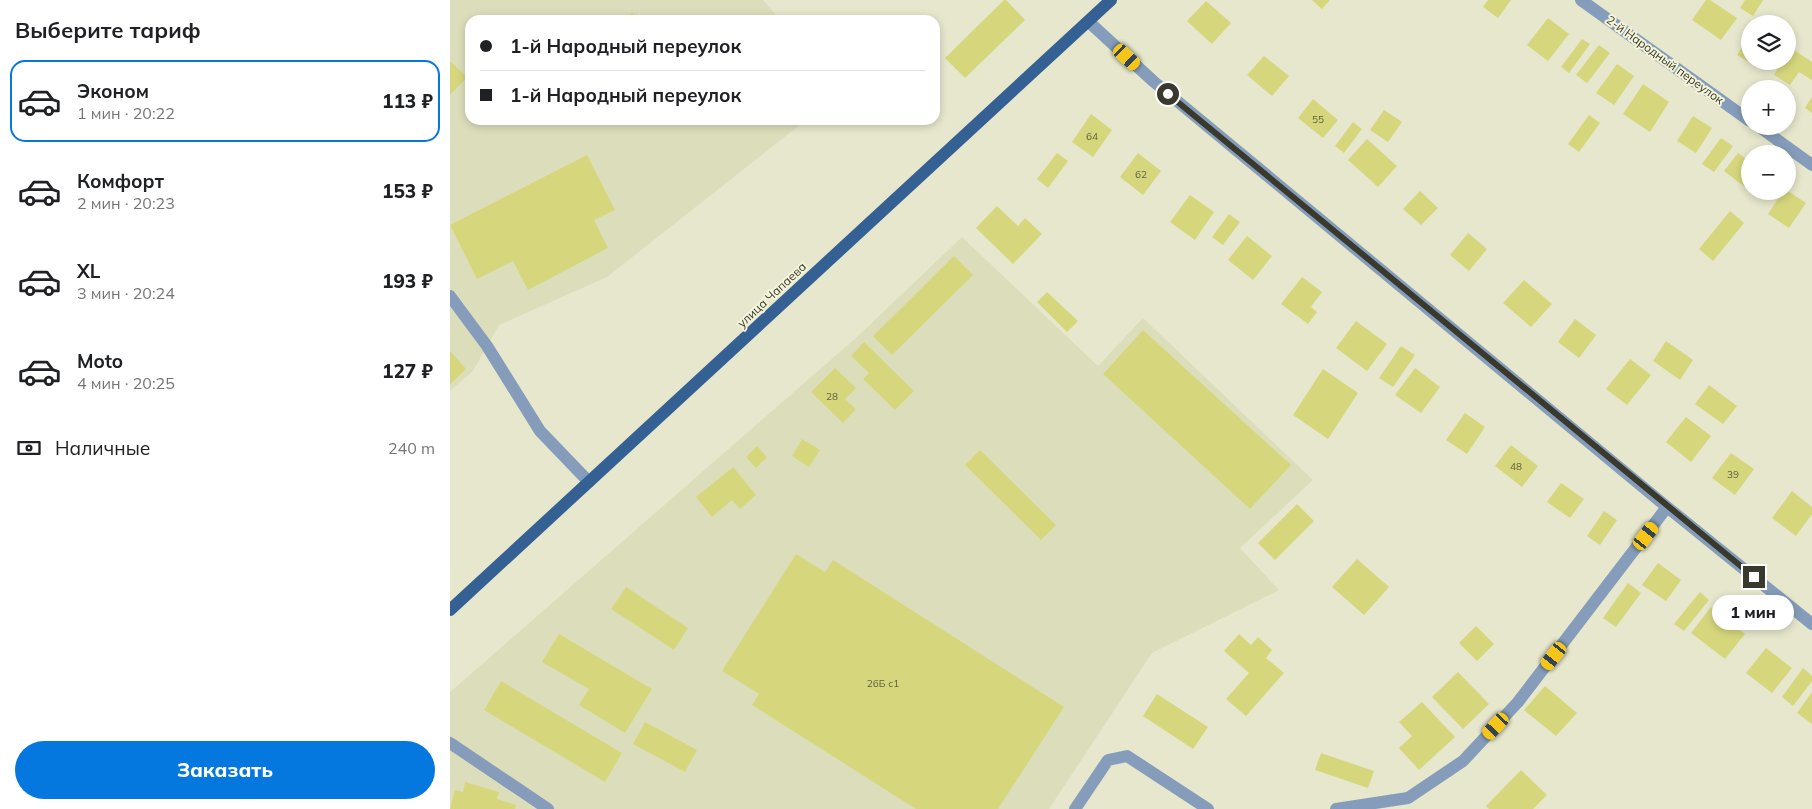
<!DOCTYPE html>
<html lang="ru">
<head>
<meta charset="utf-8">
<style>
	body { margin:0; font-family:Mulish,sans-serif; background:#f2f2f2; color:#202124; height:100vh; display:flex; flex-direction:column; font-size:19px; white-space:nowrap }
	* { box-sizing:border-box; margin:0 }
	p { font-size:16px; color:#757577 }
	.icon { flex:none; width:28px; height:28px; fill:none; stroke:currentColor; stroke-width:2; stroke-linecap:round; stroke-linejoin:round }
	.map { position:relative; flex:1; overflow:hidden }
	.details { display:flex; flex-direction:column; background:#fff; width:450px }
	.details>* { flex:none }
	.top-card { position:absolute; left:15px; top:15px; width:475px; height:110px; border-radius:15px; box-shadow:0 2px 8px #0003; display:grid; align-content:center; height:110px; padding:0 15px; background:#fff }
	.fabs { position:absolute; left:1291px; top:15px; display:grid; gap:10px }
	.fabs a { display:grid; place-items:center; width:55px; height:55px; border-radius:50%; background:#fff; box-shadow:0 2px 8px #0003; font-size:25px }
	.end { position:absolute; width:22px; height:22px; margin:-11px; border:6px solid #39392e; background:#fff; box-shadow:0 0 0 2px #fff }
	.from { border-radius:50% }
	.bubble { position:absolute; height:35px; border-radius:18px; background:#fff; box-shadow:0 2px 8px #0003; font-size:16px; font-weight:800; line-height:35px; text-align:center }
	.car { position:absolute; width:15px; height:30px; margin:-15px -8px; border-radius:6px; box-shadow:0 0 4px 1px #0007; background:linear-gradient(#f5c518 24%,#345 0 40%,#f5c518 0 76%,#345 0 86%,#f5c518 0) }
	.top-card b { display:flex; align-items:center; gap:18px; height:48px; font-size:19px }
	.top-card b+b { border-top:1px solid #e0e0e0 }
	.top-card i { width:12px; height:12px; background:#202124 }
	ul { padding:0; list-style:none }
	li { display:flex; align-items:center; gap:15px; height:82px; margin:0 10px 8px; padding:0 5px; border:2px solid transparent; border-radius:15px }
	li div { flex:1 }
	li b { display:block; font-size:19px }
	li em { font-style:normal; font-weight:800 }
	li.selected { border-color:#0478df }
	li>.icon { width:45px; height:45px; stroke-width:1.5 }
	h2 { padding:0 15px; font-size:22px; line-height:60px }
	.pay { display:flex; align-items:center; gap:12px; height:55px; padding:0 15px; font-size:19px }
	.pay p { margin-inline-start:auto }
	.cta { display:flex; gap:10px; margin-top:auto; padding:10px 15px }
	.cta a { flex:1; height:58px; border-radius:30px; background:#0478df; color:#fff; font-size:20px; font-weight:800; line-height:58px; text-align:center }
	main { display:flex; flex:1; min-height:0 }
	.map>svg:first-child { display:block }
	.built { fill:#dcdebb }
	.building { fill:#d6d77d }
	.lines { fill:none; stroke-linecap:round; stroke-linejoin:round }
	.minor { stroke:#859dba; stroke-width:12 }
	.major { stroke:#346093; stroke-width:12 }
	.route { stroke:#39392e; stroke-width:6 }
	.labels { text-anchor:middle; stroke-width:4; stroke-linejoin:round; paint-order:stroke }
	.number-label { font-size:10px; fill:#606042 }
	.street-label { font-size:12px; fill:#39392e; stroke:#f3f4d9 }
</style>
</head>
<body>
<main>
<section class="details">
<h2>Выберите тариф</h2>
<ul>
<li class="selected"><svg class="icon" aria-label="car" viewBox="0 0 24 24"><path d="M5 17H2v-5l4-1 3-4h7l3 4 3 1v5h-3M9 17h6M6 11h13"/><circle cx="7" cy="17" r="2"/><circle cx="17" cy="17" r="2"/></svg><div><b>Эконом</b><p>1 мин · 20:22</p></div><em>113 ₽</em></li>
<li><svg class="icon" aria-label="car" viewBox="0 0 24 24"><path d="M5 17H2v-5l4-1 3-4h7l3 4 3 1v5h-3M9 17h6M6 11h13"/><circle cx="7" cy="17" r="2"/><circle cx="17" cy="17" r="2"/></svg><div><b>Комфорт</b><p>2 мин · 20:23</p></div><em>153 ₽</em></li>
<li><svg class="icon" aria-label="car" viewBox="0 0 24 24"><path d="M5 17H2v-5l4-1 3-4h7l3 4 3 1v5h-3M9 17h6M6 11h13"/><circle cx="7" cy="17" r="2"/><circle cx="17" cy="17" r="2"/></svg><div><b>XL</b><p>3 мин · 20:24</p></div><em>193 ₽</em></li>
<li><svg class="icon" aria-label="car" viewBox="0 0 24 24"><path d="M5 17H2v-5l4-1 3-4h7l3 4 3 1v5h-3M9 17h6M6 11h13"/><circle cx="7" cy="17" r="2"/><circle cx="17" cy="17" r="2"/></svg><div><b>Moto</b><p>4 мин · 20:25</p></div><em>127 ₽</em></li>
</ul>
<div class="pay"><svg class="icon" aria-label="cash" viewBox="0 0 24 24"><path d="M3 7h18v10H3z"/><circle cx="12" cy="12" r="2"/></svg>Наличные<p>240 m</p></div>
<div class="cta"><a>Заказать</a></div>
</section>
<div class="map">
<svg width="1362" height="809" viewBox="0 0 1362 809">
	<rect width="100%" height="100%" fill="#e6e7cc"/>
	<path class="built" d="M0,0H313L330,20H20V120H356L157,277L49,325L23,371L0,391Z
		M512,237L648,366L693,318L863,480L790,548L829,590L702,653L599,809H0V692L408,336Z"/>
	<path class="building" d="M554,0H556L575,20L515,78L495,58Z
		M862,0H880L872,9Z
		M1038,0H1061L1048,18L1033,7Z
		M1256,0H1260L1287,18L1271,40L1242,20Z
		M1295,0H1313L1303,16L1290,8Z
		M756,1L781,23L762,44L737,21Z
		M182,13L190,20H176Z
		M1098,18L1119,34L1098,61L1077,45Z
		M1300,35V61H1315L1310,69L1287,55Z
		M1132,39L1140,44L1119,73L1111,67Z
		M1149,45L1160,53L1137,83L1126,75Z
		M1341,48L1362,62V80L1349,72L1340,85L1324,75L1332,61H1338V54Z
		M814,56L839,76L822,96L797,75Z
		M0,61L17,77L0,95Z
		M1167,64L1184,76L1164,105L1146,93Z
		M1193,84L1219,102L1200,132L1173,114Z
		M1362,97V113L1355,108Z
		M863,99L888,120L873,138L848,118Z
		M934,110L952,122L938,142L920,130Z
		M641,114L662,130L643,157L622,142Z
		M1139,115L1150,123L1129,152L1118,144Z
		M1243,116L1262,128L1246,153L1227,141Z
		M903,122L912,129L894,153L885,146Z
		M1271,138L1283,146L1264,172L1252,164Z
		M917,139L947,166L928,187L898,160Z
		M607,153L618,161L598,188L587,179Z
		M688,153L711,171L693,195L670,177Z
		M1288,153L1300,162V180L1295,187L1274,171Z
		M137,155L165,210L144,220L158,248L78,290L63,261L27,279L0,225Z
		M970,191L988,208L971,225L953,209Z
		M1333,191H1338L1356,203L1339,228L1318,214Z
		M740,195L764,212L745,240L720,222Z
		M547,206L568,226L575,218L592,234L563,264L526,228Z
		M1280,211L1294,223L1263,261L1249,249Z
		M779,214L790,222L773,245L762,237Z
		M1018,233L1037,249L1019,271L1000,255Z
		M797,236L822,256L803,280L778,260Z
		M504,256L523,275L442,355L423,336Z
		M852,277L872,292L861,307L867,312L858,324L831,304Z
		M1074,280L1102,304L1081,327L1053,303Z
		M597,292L628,321L617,332L587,302Z
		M1125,319L1146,335L1129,358L1108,342Z
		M906,321L937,344L917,371L886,348Z
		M693,330L841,465L800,509L653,374Z
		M1216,341L1243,360L1230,380L1203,361Z
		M414,342L464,391L445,410L413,379L419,373L401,356Z
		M951,346L965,355L943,387L929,378Z
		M0,351L16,369L0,384Z
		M1180,359L1201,375L1177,405L1156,389Z
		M385,368L406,388L395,399L406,409L393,423L361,392Z
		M965,368L990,387L971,413L945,395Z
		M873,369L908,393L878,439L843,415Z
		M1259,385L1287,406L1273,424L1245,404Z
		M1015,413L1035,427L1017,454L996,440Z
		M1236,417L1261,436L1241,462L1216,442Z
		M352,439L370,450L359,467L342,456Z
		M1061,445L1088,466L1072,487L1045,466Z
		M307,446L317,457L306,468L296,457Z
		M530,450L606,525L591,540L515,465Z
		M1281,453L1304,469L1285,495L1262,478Z
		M283,467L306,495L290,509L282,500L262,517L246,497Z
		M1111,483L1134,499L1120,518L1097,502Z
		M1342,491L1362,507V514L1346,536L1322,518Z
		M847,504L864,521L825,560L808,543Z
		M1154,511L1167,520L1150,545L1137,536Z
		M346,554L375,572L383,560L614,707L548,809H466L302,705L309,694L272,671Z
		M907,559L939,587L914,615L882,587Z
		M1208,563L1231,580L1216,601L1192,585Z
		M1178,583L1191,593L1166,627L1153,618Z
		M176,587L238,628L224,650L161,609Z
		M1250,592L1259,600L1234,631L1224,624Z
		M1261,607L1295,634L1275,659L1241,633Z
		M1026,626L1044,644L1027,661L1009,643Z
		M109,634L202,689L175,733L129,705L139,689L92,662Z
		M789,634L801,645L808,637L822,650L816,658L834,673L796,716L776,699L799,673L774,651Z
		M1316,648L1342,668L1322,693L1296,673Z
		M1353,668L1362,676V681L1343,706L1332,697Z
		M1008,672L1039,704L1013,729L982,697Z
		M51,681L172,753L155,782L34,710Z
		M1095,686L1127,713L1106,736L1074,710Z
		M1362,692V724L1347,713Z
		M707,694L758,727L743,749L693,716Z
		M972,702L1005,737L969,770L949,748L962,736L949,722Z
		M195,722L247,750L235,772L183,744Z
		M871,753L924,771L918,788L865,770Z
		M1071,770L1097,795L1083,809H1039L1036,806Z
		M15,782L49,792L47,799L66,805L65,809H0L5,790L13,792Z"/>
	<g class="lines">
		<path class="minor" d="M1131,0L1300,121
			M639,22L703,81L1217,507L1362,624
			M1308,126L1362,165
			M0,296L37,346L90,431L139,482
			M0,743L98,809
			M625,809L658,760L677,756L758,809
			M886,809L958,798L1013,761L1068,702L1217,507"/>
		<path class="major" d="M0,610L661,0"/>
	</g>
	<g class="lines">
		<path class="route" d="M718,94L1304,577"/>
	</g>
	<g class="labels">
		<g class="number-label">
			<text x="868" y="123">55</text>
			<text x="642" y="140">64</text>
			<text x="691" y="178">62</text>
			<text x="382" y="400">28</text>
			<text x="1066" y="470">48</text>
			<text x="1283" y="478">39</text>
			<text x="433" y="687">26Б с1</text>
		</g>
		<g class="street-label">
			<text transform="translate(1215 60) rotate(36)" y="4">2-й Народный переулок</text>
			<text transform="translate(322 295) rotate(-43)" y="4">улица Чапаева</text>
		</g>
	</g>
</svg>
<div class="fabs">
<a><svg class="icon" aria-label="layers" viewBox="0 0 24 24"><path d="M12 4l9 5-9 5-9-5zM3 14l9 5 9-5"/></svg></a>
<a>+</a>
<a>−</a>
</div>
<i class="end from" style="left:718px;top:94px"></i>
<i class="end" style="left:1304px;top:577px"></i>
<div class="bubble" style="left:1262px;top:595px;width:82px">1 мин</div>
<i class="car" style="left:677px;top:57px;rotate:133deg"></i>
<i class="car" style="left:1196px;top:536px;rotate:37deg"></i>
<i class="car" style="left:1104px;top:656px;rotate:218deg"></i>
<i class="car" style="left:1046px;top:726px;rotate:223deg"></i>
<div class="top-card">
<b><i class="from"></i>1-й Народный переулок</b>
<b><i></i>1-й Народный переулок</b>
</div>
</div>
</main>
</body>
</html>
